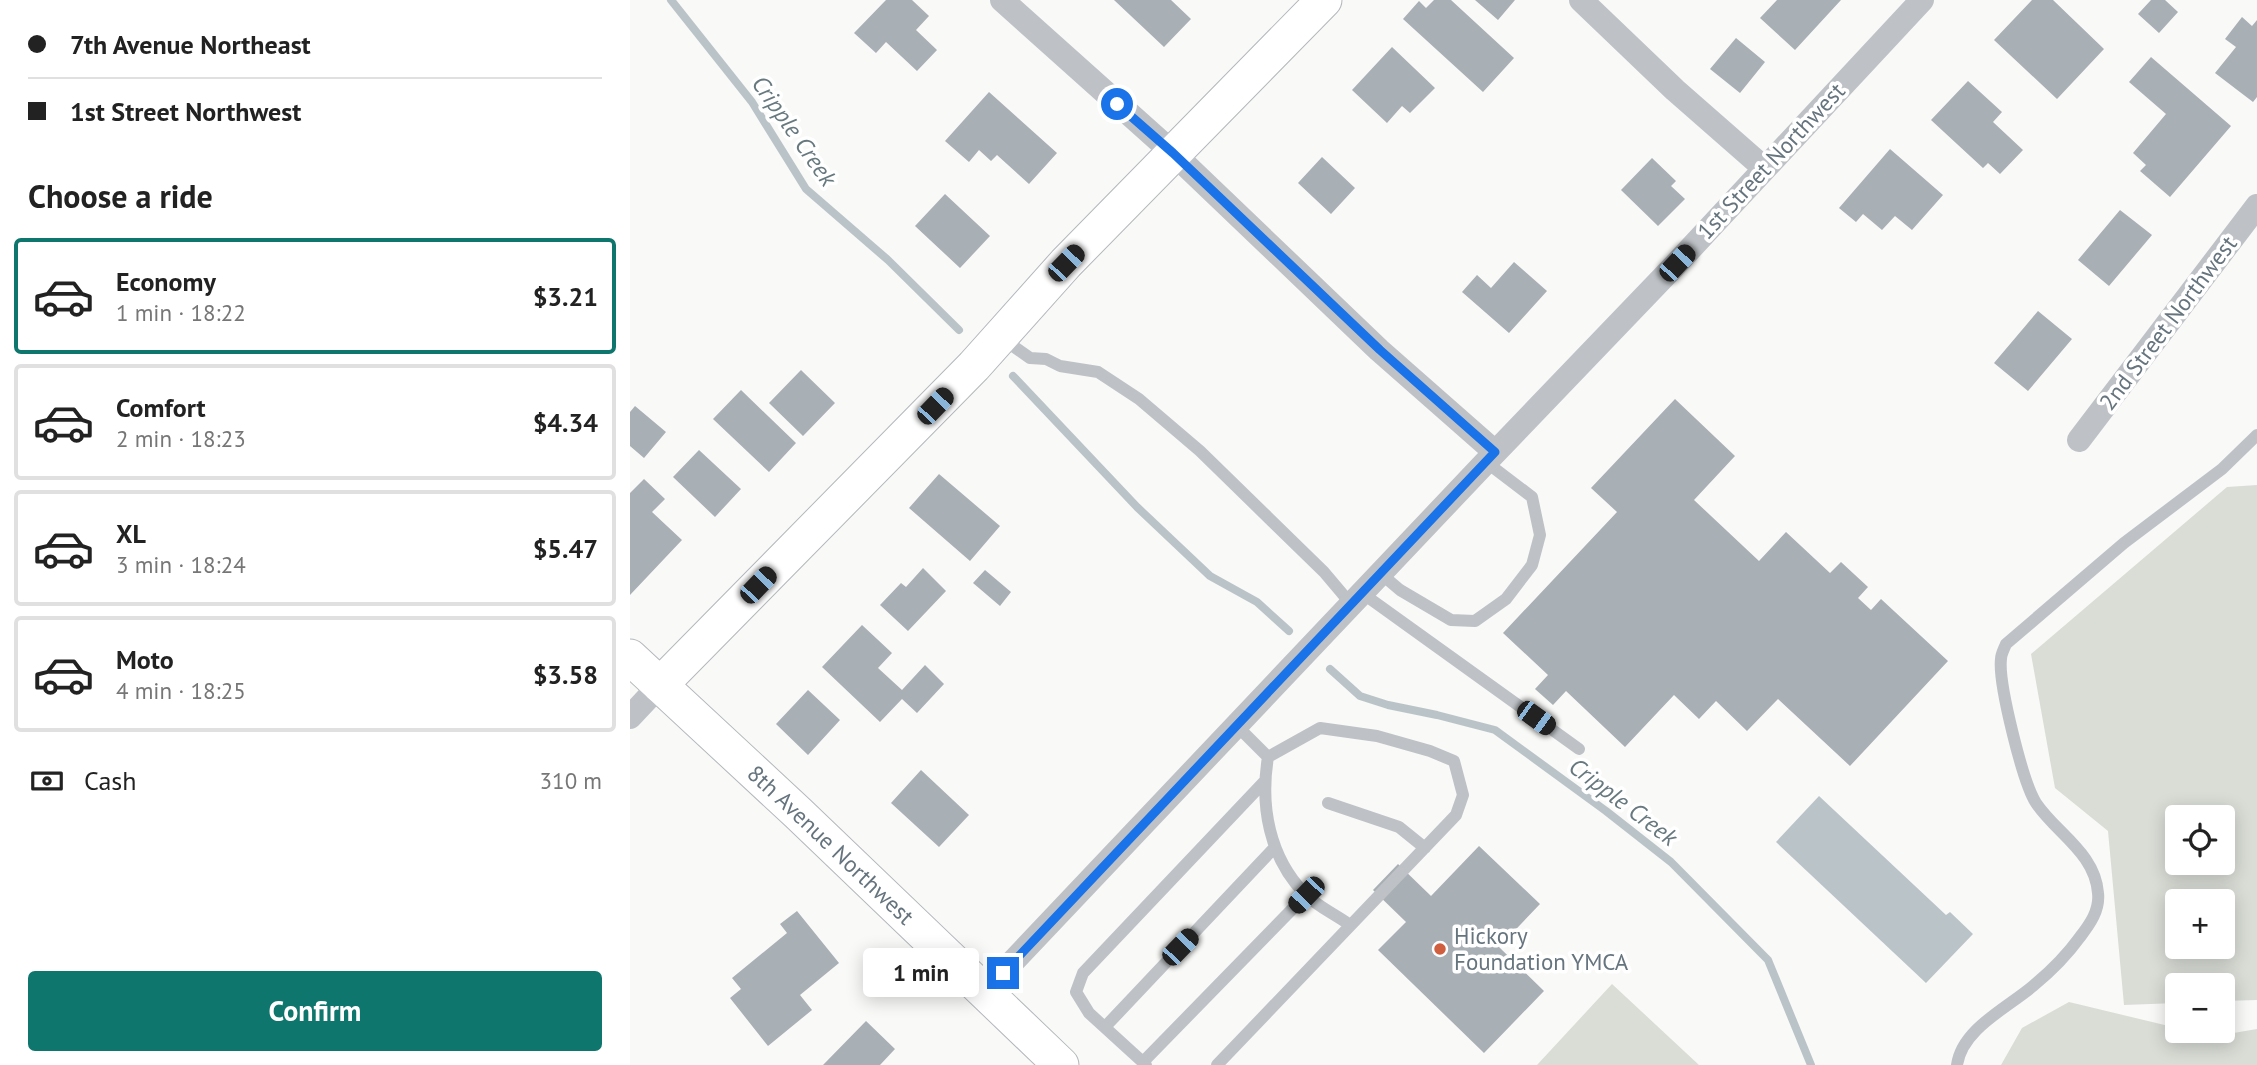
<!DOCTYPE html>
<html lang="en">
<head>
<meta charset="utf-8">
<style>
	body { margin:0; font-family:"PT Sans",sans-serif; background:#f6f6f6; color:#222; height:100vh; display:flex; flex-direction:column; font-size:26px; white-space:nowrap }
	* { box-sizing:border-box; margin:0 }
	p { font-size:23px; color:#767676 }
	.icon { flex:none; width:38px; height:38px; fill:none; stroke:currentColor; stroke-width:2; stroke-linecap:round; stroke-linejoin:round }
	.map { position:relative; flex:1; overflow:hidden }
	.side { display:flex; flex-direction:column; background:#fff; width:630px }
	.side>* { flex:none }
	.guide { display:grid; align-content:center; height:154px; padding:0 28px; background:#fff }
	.tools { position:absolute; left:1535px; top:805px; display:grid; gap:14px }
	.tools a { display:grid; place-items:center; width:70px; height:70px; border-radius:7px; background:#fff; box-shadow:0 4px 18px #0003; font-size:35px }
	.end { position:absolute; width:32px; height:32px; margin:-16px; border:9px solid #1a73e8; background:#fff; box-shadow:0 0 0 4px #fff }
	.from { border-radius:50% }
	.bubble { position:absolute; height:49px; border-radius:7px; background:#fff; box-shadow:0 4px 18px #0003; font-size:23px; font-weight:600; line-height:49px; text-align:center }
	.car { position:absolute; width:21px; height:42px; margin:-21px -10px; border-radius:9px; box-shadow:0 0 5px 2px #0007; background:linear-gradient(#222 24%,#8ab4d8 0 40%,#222 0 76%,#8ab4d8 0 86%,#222 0) }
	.guide b { display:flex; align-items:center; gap:24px; height:66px; font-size:26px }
	.guide b+b { border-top:2px solid #e0e0e0 }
	.guide i { width:18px; height:18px; background:#222 }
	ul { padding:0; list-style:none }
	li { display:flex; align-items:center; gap:21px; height:116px; margin:0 14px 10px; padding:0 14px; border:4px solid #e0e0e0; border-radius:7px }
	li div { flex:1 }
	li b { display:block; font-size:26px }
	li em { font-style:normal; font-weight:600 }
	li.active { border-color:#0f766e }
	li>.icon { width:63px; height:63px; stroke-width:1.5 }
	h2 { padding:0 28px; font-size:32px; line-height:84px }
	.pay { display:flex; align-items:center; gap:18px; height:77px; padding:0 28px; font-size:26px }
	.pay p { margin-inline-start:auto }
	.action { display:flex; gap:14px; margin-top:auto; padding:14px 28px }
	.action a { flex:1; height:80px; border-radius:7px; background:#0f766e; color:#fff; font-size:28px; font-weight:600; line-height:80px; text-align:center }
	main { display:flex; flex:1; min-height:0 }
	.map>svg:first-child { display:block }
	.green { fill:#d9ddd6; fill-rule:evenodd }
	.water { fill:#bac4c8 }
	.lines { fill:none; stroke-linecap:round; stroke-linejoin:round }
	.stream { stroke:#bac4c8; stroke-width:8 }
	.building { fill:#a8afb5 }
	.secondary-casing { stroke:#b3b8bc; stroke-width:37 }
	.lane { stroke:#bec2c6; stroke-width:12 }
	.street { stroke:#bec2c6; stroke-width:24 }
	.secondary { stroke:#fff; stroke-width:35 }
	.route { stroke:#1a73e8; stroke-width:9 }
	.poi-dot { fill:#d05f3f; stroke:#fff; stroke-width:2.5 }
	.labels { text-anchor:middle; stroke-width:7; stroke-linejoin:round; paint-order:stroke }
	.street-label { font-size:23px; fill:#66747e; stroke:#fff }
	.poi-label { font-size:23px; fill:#66747e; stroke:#fff; text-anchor:start }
	.water-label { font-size:24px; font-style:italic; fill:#67797f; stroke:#fff }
</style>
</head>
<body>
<main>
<section class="side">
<div class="guide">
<b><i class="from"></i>7th Avenue Northeast</b>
<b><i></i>1st Street Northwest</b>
</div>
<h2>Choose a ride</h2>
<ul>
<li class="active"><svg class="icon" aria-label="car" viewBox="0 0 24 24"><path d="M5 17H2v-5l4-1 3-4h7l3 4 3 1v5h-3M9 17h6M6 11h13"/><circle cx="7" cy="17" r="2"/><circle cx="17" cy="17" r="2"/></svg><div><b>Economy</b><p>1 min · 18:22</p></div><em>$3.21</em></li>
<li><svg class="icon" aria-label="car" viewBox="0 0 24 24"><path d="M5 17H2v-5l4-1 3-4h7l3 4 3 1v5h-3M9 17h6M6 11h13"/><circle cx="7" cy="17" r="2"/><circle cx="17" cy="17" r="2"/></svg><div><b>Comfort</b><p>2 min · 18:23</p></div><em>$4.34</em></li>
<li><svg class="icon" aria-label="car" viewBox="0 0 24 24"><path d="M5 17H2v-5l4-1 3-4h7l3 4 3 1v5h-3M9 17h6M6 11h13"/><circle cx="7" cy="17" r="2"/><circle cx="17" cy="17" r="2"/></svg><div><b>XL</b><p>3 min · 18:24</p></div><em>$5.47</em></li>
<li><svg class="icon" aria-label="car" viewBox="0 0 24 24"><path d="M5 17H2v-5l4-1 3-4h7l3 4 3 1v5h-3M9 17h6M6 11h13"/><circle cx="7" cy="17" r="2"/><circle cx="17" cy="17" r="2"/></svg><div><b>Moto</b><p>4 min · 18:25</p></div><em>$3.58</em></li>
</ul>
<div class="pay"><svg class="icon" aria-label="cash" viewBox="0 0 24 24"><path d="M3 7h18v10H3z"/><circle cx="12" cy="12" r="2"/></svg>Cash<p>310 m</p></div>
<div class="action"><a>Confirm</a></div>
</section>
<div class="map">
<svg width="1627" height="1065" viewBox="0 0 1627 1065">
	<rect width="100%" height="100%" fill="#f9f9f7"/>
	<path class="green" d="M1627,485V1000L1593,1001L1592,985H1547V1003L1494,1005L1478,831L1425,788L1401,654L1597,487ZM1592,817V863H1547V817ZM1592,901V947H1547V901Z
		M982,984L1069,1065H907Z
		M1439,1002L1547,1028V1031H1556L1580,1037L1627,1029V1065H1371L1392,1028Z"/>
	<path class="water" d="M1189,796L1316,915L1320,912L1343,934L1296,983L1146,842Z"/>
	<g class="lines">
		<path class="stream" d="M41,0L122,102L176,189L258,260L329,330
			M383,376L507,507L580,576L627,602L659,631
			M700,669L730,696L758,705L807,715L865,730L976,811L1041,862L1138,960L1181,1065"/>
	</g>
	<path class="building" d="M256,0H282L299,16L286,30L307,50L287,71L256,42L246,53L224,33Z
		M484,0H541L561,19L534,47Z
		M804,0H821L884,58L853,92L773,19L789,1L796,8Z
		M845,0H885L868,20Z
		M1147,0H1211L1165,50L1130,18Z
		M1402,0H1423L1474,49L1427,99L1364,40Z
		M1521,0H1535L1548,12L1529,33L1508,14Z
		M1612,17L1622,26L1627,20V97L1623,102L1585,73L1606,47L1595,39Z
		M1106,38L1135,62L1110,93L1080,69Z
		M762,47L805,88L780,113L772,106L757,123L722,90Z
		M1521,57L1601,126L1540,197L1510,171L1516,165L1503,153L1536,114L1499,82Z
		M1338,81L1372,112L1363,122L1393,150L1370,174L1358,163L1353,168L1301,120Z
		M359,92L427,153L399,184L367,155L361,161L349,150L339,162L315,141Z
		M1260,149L1313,195L1282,230L1265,216L1252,230L1233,214L1226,222L1209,208Z
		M692,157L725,188L701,214L668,183Z
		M1022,158L1046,181L1041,186L1055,199L1028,226L991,190Z
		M315,194L360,236L330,268L285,226Z
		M1490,210L1522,235L1479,286L1448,260Z
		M884,262L917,291L879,333L832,292L847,275L861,288Z
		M1408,311L1442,339L1398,391L1364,363Z
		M171,370L205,403L173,436L139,403Z
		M111,390L166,443L139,472L83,419Z
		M1045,399L1105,456L1064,500L1129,561L1156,532L1200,573L1211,562L1238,587L1228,598L1241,610L1251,599L1318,661L1220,766L1148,699L1117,731L1086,701L1069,719L1044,695L995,747L936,691L923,705L905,689L918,675L873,633L987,512L961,488Z
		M5,406L36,432L14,458L0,446V412Z
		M69,450L111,489L85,517L43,477Z
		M309,474L370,526L340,561L279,508Z
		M14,479L35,499L22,512L52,540L0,595V493Z
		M293,568L316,591L278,631L250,605L271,583L276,587Z
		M355,570L381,592L370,606L343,583Z
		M232,625L262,653L248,668L272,690L295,665L314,684L287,713L272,699L250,722L192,667Z
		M178,690L210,720L178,755L146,724Z
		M291,770L339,815L309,847L261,803Z
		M849,846L910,904L869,947L914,991L854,1053L748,950L776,922L743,890L768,864L801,896Z
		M167,911L209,963L170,995L182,1010L138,1046L100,998L111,989L102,978L157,933L150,924Z
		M236,1021L265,1049L250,1065H193Z"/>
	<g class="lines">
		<g class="secondary-casing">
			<g id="secondary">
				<path id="s1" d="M0,657L168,813L431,1065"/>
				<path d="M30,685L344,366L436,263L694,0"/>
			</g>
		</g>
		<path class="lane" d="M373,339L400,358L416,359L430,366L468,372L509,399L570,451L694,572L721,604
			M750,573L770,590L821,620L845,621L876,599L902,565L910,535L902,497L856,462
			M732,593L949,749
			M607,726L638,757
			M638,757C630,806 639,857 675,894C687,906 706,915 720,925
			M698,803L769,827L795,848
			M475,1027L645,847
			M513,1062L676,895
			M516,1065L459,1013L446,992L453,973L634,782
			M587,1065L826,815L833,795L824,761L800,751L747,736L690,728L638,757
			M1327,1065C1332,1029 1377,1008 1403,986C1420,972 1437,955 1450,937C1460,924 1470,910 1468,893C1465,853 1427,834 1406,803C1393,783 1368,683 1371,659C1371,654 1374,649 1376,644L1494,543L1592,469L1627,435"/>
		<path class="street" d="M372,0L543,153L749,350L865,452
			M951,0L1045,90L1134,168
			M1449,440L1627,206
			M0,717L30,685
			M354,992L856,462L1047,263L1292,0"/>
		<use href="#secondary" class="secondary"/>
	</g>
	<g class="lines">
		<path class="route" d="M373,973L865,452L750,350L543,153L487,104"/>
	</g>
	<circle class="poi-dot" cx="810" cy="949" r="7"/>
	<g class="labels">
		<g class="street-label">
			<text transform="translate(1141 161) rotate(-47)" y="8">1st Street Northwest</text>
			<text transform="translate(1538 323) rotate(-53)" y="8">2nd Street Northwest</text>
			<text dy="8" stroke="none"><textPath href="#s1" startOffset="275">8th Avenue Northwest</textPath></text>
		</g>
		<g class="poi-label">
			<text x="824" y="944">Hickory<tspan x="824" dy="26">Foundation YMCA</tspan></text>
		</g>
		<g class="water-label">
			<text transform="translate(164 131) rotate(55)" y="8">Cripple Creek</text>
			<text transform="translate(993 802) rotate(37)" y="8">Cripple Creek</text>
		</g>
	</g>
</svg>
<div class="tools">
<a><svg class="icon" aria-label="locate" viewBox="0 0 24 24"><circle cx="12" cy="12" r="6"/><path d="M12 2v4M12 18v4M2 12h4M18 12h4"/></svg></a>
<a>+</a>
<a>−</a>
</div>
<i class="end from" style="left:487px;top:104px"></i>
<i class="end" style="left:373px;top:973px"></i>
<div class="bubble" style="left:233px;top:948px;width:116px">1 min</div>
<i class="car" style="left:436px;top:263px;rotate:44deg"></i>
<i class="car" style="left:1047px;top:263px;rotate:43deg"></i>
<i class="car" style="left:305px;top:406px;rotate:44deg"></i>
<i class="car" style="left:128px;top:585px;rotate:44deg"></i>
<i class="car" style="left:906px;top:718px;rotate:126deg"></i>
<i class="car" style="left:676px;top:895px;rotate:224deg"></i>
<i class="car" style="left:550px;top:947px;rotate:44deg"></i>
</div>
</main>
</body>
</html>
